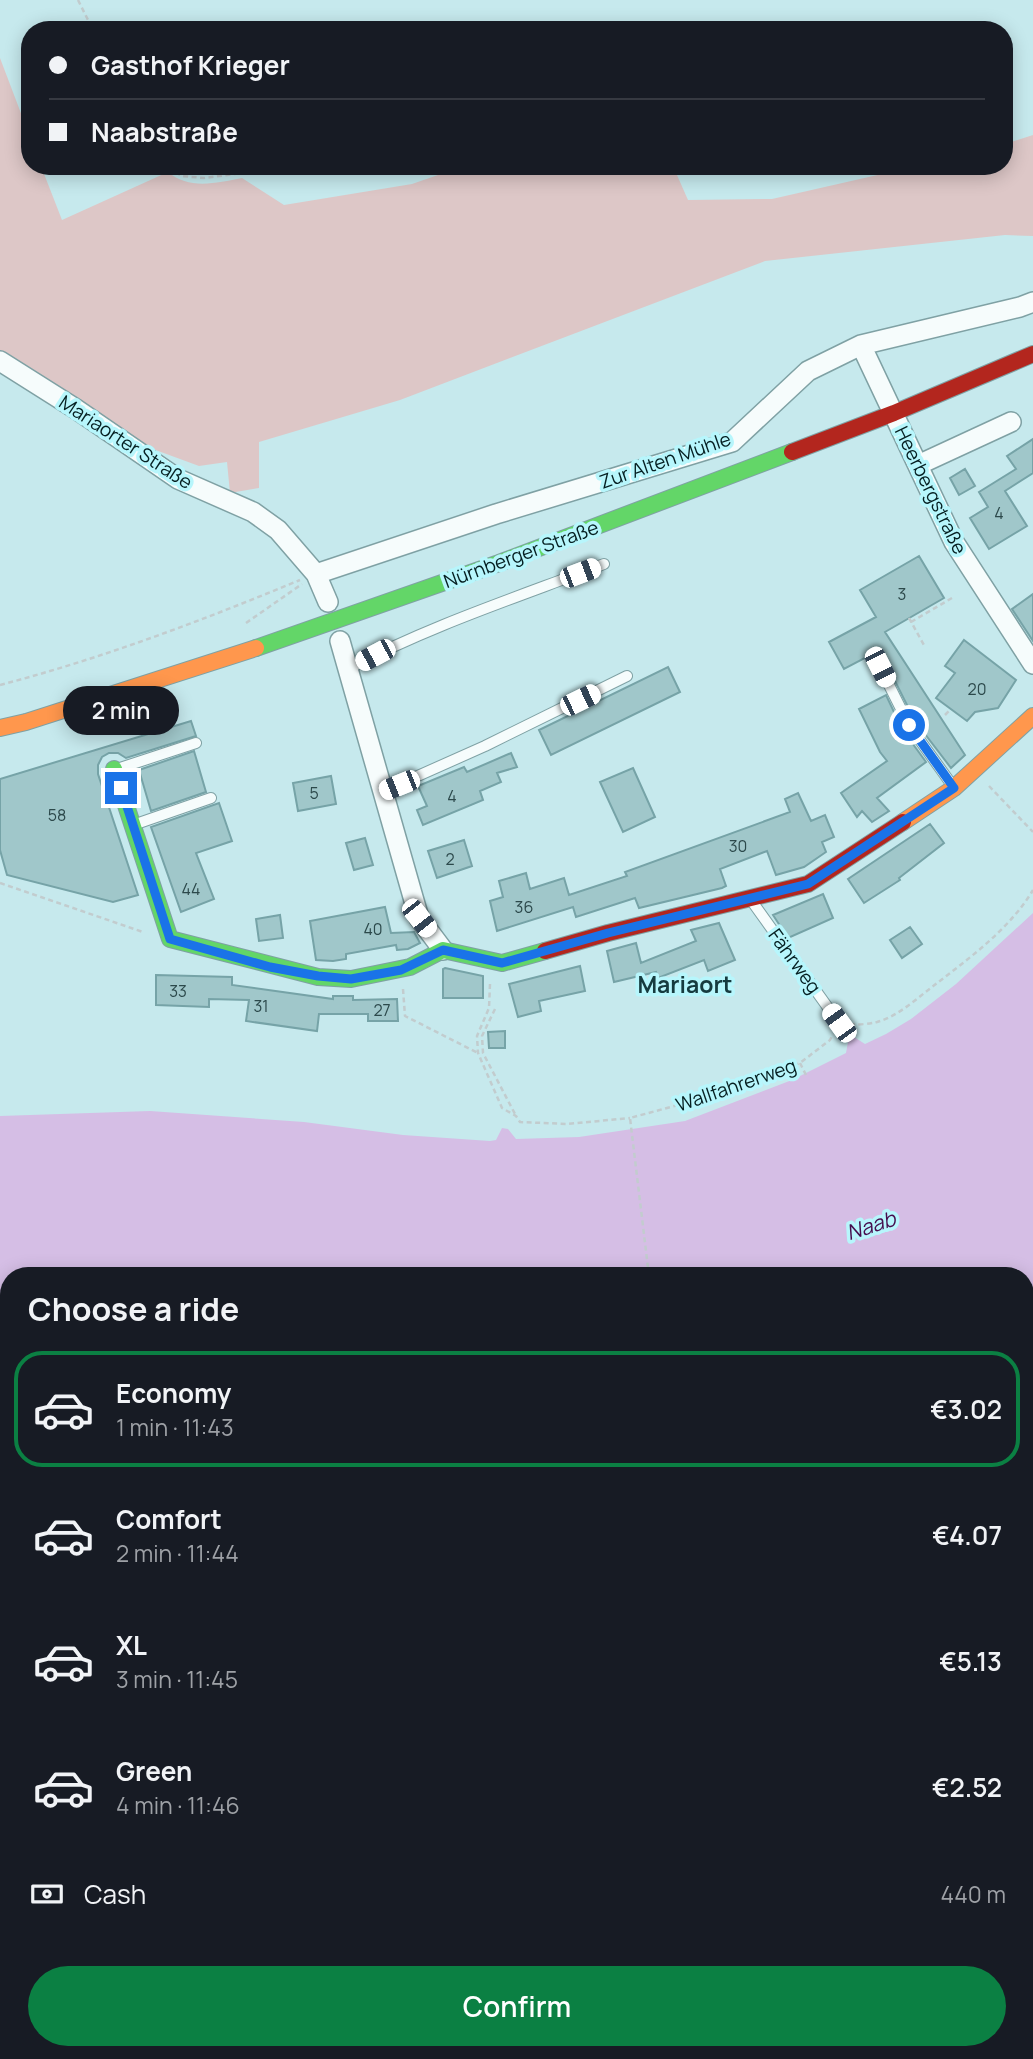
<!DOCTYPE html>
<html lang="en">
<head>
<meta charset="utf-8">
<style>
	body { margin:0; font-family:Manrope,sans-serif; background:#20242c; color:#f1f3f6; height:100vh; display:flex; flex-direction:column; font-size:26px; white-space:nowrap }
	* { box-sizing:border-box; margin:0 }
	p { font-size:23px; color:#9ea1a6 }
	.icon { flex:none; width:38px; height:38px; fill:none; stroke:currentColor; stroke-width:2; stroke-linecap:round; stroke-linejoin:round }
	.map { position:relative; flex:1; overflow:hidden }
	.drawer { position:absolute; left:0px; top:1267px; width:1034px; height:793px; display:flex; flex-direction:column; background:#171b24; border-radius:28px 28px 0 0; box-shadow:0 4px 18px #0003 }
	.drawer>* { flex:none }
	.top-card { position:absolute; left:21px; top:21px; width:992px; height:154px; border-radius:28px; box-shadow:0 4px 18px #0003; display:grid; align-content:center; height:154px; padding:0 28px; background:#171b24 }
	.end { position:absolute; width:32px; height:32px; margin:-16px; border:9px solid #1a73e8; background:#fff; box-shadow:0 0 0 4px #fff }
	.from { border-radius:50% }
	.bubble { position:absolute; height:49px; border-radius:24px; background:#171b24; box-shadow:0 4px 18px #0003; font-size:23px; font-weight:600; line-height:49px; text-align:center }
	.car { position:absolute; width:21px; height:42px; margin:-21px -10px; border-radius:9px; box-shadow:0 0 5px 2px #0007; background:linear-gradient(#fff 24%,#345 0 40%,#fff 0 76%,#345 0 86%,#fff 0) }
	.top-card b { display:flex; align-items:center; gap:24px; height:66px; font-size:26px }
	.top-card b+b { border-top:2px solid #363941 }
	.top-card i { width:18px; height:18px; background:#f1f3f6 }
	ul { padding:0; list-style:none }
	li { display:flex; align-items:center; gap:21px; height:116px; margin:0 14px 10px; padding:0 14px; border:4px solid transparent; border-radius:28px }
	li div { flex:1 }
	li b { display:block; font-size:26px }
	li em { font-style:normal; font-weight:600 }
	li.active { border-color:#0b8043 }
	li>.icon { width:63px; height:63px; stroke-width:1.5 }
	h2 { padding:0 28px; font-size:32px; line-height:84px }
	.pay { display:flex; align-items:center; gap:18px; height:77px; padding:0 28px; font-size:26px }
	.pay p { margin-inline-start:auto }
	.cta { display:flex; gap:14px; margin-top:auto; padding:14px 28px }
	.cta a { flex:1; height:80px; border-radius:42px; background:#0b8043; color:#fff; font-size:28px; font-weight:600; line-height:80px; text-align:center }
	.map>svg:first-child { display:block }
	.green { fill:#ddc7c7 }
	.water { fill:#d5bee5 }
	.lines { fill:none; stroke-linecap:round; stroke-linejoin:round }
	.ferry { stroke:#460d4d; stroke-width:2; stroke-dasharray:9 7; stroke-linecap:butt }
	.building { fill:#a0c7ca; stroke:#76a3a7; stroke-width:2 }
	.lane-casing { stroke:#7fa1a4; stroke-width:12 }
	.street-casing { stroke:#7fa1a4; stroke-width:22 }
	.fast-casing { stroke:#7fa1a4; stroke-width:18 }
	.slow-casing { stroke:#7fa1a4; stroke-width:18 }
	.jam-casing { stroke:#7fa1a4; stroke-width:18 }
	.path { stroke:#c2ccce; stroke-width:2.5; stroke-dasharray:5 3.5; stroke-linecap:butt }
	.lane { stroke:#f6fcfc; stroke-width:10 }
	.street { stroke:#f6fcfc; stroke-width:19 }
	.fast { stroke:#63d668; stroke-width:16 }
	.slow { stroke:#ff974d; stroke-width:16 }
	.jam { stroke:#b3261e; stroke-width:16 }
	.rail { stroke:#c3cdce; stroke-width:5; stroke-dasharray:12 12; stroke-linecap:butt }
	.route { stroke:#1a73e8; stroke-width:9 }
	.labels { text-anchor:middle; stroke-width:7; stroke-linejoin:round; paint-order:stroke }
	.number-label { font-size:16px; fill:#2c494b }
	.street-label { font-size:19px; fill:#051f21; stroke:#b7f6fc }
	.water-label { font-size:21px; font-style:italic; fill:#460d4d; stroke:#b7f6fc }
	.quarter-label { font-size:23px; font-weight:bold; fill:#163b3f; stroke:#b7f6fc }
</style>
</head>
<body>
<div class="map">
<svg width="1033" height="2059" viewBox="0 0 1033 2059">
	<rect width="100%" height="100%" fill="#c6e9ed"/>
	<path class="green" d="M0,58L30,137V166H41L62,220L168,172C189,190 216,183 242,178L284,205L412,184L464,166H673L688,200L772,199L917,166H1004L1005,144L1033,135V236L1005,235L765,261L400,400L259,442V488L230,493L227,462L199,466L142,445L0,357Z
		M9,1670V1839L0,1835V1671Z
		M533,2051H676L674,2059H532Z"/>
	<path class="water" d="M1033,913V1325L1026,1328V1276H9V1429L0,1430V1116L150,1111L304,1122L403,1135L490,1141L496,1140L502,1128L508,1129L516,1139L579,1137L685,1121L792,1080L846,1053L848,1042L854,1037L865,1044L886,1034L911,1019L956,984Z
		M0,1465H9V1524L0,1526Z
		M1033,1525V2059H709L710,2051H1026V1536Z"/>
	<g class="lines">
		<path class="ferry" d="M1026,1945L1033,1932
			M957,2059L961,2051"/>
	</g>
	<path class="building" d="M1033,439V473L1005,491L1027,526L989,549L970,518L988,507L979,492L1016,469L1007,456Z
		M965,469L975,486L959,495L950,478Z
		M919,556L944,598L885,632L965,755L951,768L915,721L885,661L881,660L876,652L844,669L829,642L876,617L860,590Z
		M1033,594V641L1012,609Z
		M964,640L1016,680L998,708L975,712L967,721L936,698L955,673L945,666Z
		M668,667L680,692L551,755L539,730Z
		M886,695L902,729L926,762L877,798L889,811L872,822L862,811L857,817L841,793L887,761L880,752L859,709Z
		M191,721L196,736L126,758L118,753H109L102,757L98,765V774L138,895L113,902L7,875L0,850V779Z
		M194,751L206,792L151,811L139,770Z
		M511,753L517,767L497,773L501,782L480,791L483,800L423,825L417,810L427,806L418,786L464,767L467,772Z
		M633,768L655,817L623,832L600,782Z
		M331,776L336,804L298,811L293,783Z
		M798,793L811,821L825,815L834,837L822,842L826,852L804,867L776,875L767,851L720,869L726,886L722,888L639,908L635,898L576,917L573,907L497,931L490,901L503,897L499,881L526,873L530,889L564,878L569,895L627,876L625,872L790,812L785,799Z
		M219,803L232,841L196,853L214,899L181,912L151,827Z
		M930,824L944,843L899,878L900,880L864,903L848,879Z
		M365,838L373,865L354,870L346,843Z
		M464,840L472,866L437,878L428,851Z
		M823,894L833,918L788,938L773,915Z
		M385,907L391,933L414,932L420,943L408,949L397,950L396,945L346,954V959L333,961L316,960L310,921Z
		M280,915L283,938L259,941L256,919Z
		M719,923L735,960L708,971L704,960L658,978L656,972L614,982L607,951L636,943L641,963L696,941L691,930Z
		M910,927L922,944L902,958L890,940Z
		M580,966L585,991L539,1001L541,1011L518,1017L509,984Z
		M445,968L483,976V998H443V969Z
		M156,975L232,977V985L333,999V996H353V1000L397,999L398,1021H368V1014H319L317,1031L246,1021L249,1000L209,999V1007L156,1005Z
		M505,1031V1048H489L488,1032Z"/>
	<g class="lines">
		<g class="lane-casing">
			<path id="lane" d="M880,667L909,725L952,785
				M348,669C429,626 518,597 604,564
				M117,769L196,743
				M384,791L485,746L627,676
				M136,824L211,798
				M751,900L839,1023
				M0,1862L9,1855
				M491,2059L495,2051"/>
		</g>
		<g class="street-casing">
			<path id="street" d="M861,345L954,542L1033,664
				M0,361L76,409L178,479L253,512L278,530L316,574L328,602
				M918,465L1011,422
				M316,574L496,514L732,442L808,371L861,345L1020,307L1033,302
				M340,641L419,918L443,950
				M0,1559L9,1558
				M249,2051V2059
				M684,2059L685,2051"/>
		</g>
		<g class="fast-casing">
			<path id="fast" d="M256,648L499,563L792,452
				M114,769L170,939L318,977L351,979L410,967L443,950L502,963L545,951"/>
		</g>
		<g class="slow-casing">
			<path id="slow" d="M0,728L26,722L256,648
				M903,822L954,788L1033,716"/>
		</g>
		<g class="jam-casing">
			<path id="jam" d="M792,452L894,413L1033,354
				M545,951L608,933L808,884L903,822"/>
		</g>
		<path class="path" d="M78,0L93,30
			M170,166L181,176L204,178L273,169L372,170L402,166
			M909,618L925,647
			M911,622L952,598
			M246,623L302,584
			M0,685C103,658 201,621 300,580
			M945,715L951,709
			M989,786L1033,832
			M0,883L143,932
			M490,984L489,1008L477,1036L478,1053L502,1108L516,1116L520,1122L567,1124L630,1118
			M403,989L405,1016L478,1053
			M495,1009L482,1036L483,1053L515,1114
			M850,1024C858,1025 869,1024 877,1022C898,1016 915,1000 932,987C968,959 1009,930 1033,890
			M800,1063L806,1075
			M649,1276L630,1118L726,1092L800,1063L830,1040L833,1034
			M1026,1334L1033,1331
			M1026,1512L1033,1502
			M0,1740L9,1738
			M1026,1856L1033,1860"/>
		<use href="#lane" class="lane"/>
		<use href="#street" class="street"/>
		<use href="#fast" class="fast"/>
		<use href="#slow" class="slow"/>
		<use href="#jam" class="jam"/>
		<path class="rail" d="M0,1652L9,1651
			M1026,1879L1033,1883"/>
	</g>
	<g class="lines">
		<path class="route" d="M121,788L170,939L270,967L318,976L351,979L401,970L443,950L502,963L608,933L808,884L954,788L909,725"/>
	</g>
	<g class="labels">
		<g class="number-label">
			<text x="999" y="519">4</text>
			<text x="902" y="600">3</text>
			<text x="977" y="695">20</text>
			<text x="314" y="799">5</text>
			<text x="452" y="802">4</text>
			<text x="57" y="821">58</text>
			<text x="738" y="852">30</text>
			<text x="450" y="865">2</text>
			<text x="191" y="895">44</text>
			<text x="524" y="913">36</text>
			<text x="373" y="935">40</text>
			<text x="178" y="997">33</text>
			<text x="261" y="1012">31</text>
			<text x="382" y="1016">27</text>
		</g>
		<g class="street-label">
			<text transform="translate(126 442) rotate(33)" y="7">Mariaorter Straße</text>
			<text transform="translate(665 460) rotate(-19)" y="7">Zur Alten Mühle</text>
			<text transform="translate(931 490) rotate(64)" y="7">Heerbergstraße</text>
			<text transform="translate(521 554) rotate(-20)" y="7">Nürnberger Straße</text>
			<text transform="translate(795 961) rotate(54)" y="7">Fährweg</text>
			<text transform="translate(736 1085) rotate(-19)" y="7">Wallfahrerweg</text>
		</g>
		<g class="water-label">
			<text transform="translate(871 1226) rotate(-18)" y="7">Naab</text>
		</g>
		<g class="quarter-label">
			<text x="685" y="993">Mariaort</text>
		</g>
	</g>
</svg>
<i class="end from" style="left:909px;top:725px"></i>
<i class="end" style="left:121px;top:788px"></i>
<div class="bubble" style="left:63px;top:686px;width:116px">2 min</div>
<i class="car" style="left:580px;top:573px;rotate:69deg"></i>
<i class="car" style="left:375px;top:655px;rotate:242deg"></i>
<i class="car" style="left:880px;top:667px;rotate:153deg"></i>
<i class="car" style="left:580px;top:700px;rotate:64deg"></i>
<i class="car" style="left:399px;top:785px;rotate:248deg"></i>
<i class="car" style="left:419px;top:918px;rotate:142deg"></i>
<i class="car" style="left:839px;top:1023px;rotate:324deg"></i>
<div class="top-card">
<b><i class="from"></i>Gasthof Krieger</b>
<b><i></i>Naabstraße</b>
</div>
<section class="drawer">
<h2>Choose a ride</h2>
<ul>
<li class="active"><svg class="icon" aria-label="car" viewBox="0 0 24 24"><path d="M5 17H2v-5l4-1 3-4h7l3 4 3 1v5h-3M9 17h6M6 11h13"/><circle cx="7" cy="17" r="2"/><circle cx="17" cy="17" r="2"/></svg><div><b>Economy</b><p>1 min · 11:43</p></div><em>€3.02</em></li>
<li><svg class="icon" aria-label="car" viewBox="0 0 24 24"><path d="M5 17H2v-5l4-1 3-4h7l3 4 3 1v5h-3M9 17h6M6 11h13"/><circle cx="7" cy="17" r="2"/><circle cx="17" cy="17" r="2"/></svg><div><b>Comfort</b><p>2 min · 11:44</p></div><em>€4.07</em></li>
<li><svg class="icon" aria-label="car" viewBox="0 0 24 24"><path d="M5 17H2v-5l4-1 3-4h7l3 4 3 1v5h-3M9 17h6M6 11h13"/><circle cx="7" cy="17" r="2"/><circle cx="17" cy="17" r="2"/></svg><div><b>XL</b><p>3 min · 11:45</p></div><em>€5.13</em></li>
<li><svg class="icon" aria-label="car" viewBox="0 0 24 24"><path d="M5 17H2v-5l4-1 3-4h7l3 4 3 1v5h-3M9 17h6M6 11h13"/><circle cx="7" cy="17" r="2"/><circle cx="17" cy="17" r="2"/></svg><div><b>Green</b><p>4 min · 11:46</p></div><em>€2.52</em></li>
</ul>
<div class="pay"><svg class="icon" aria-label="cash" viewBox="0 0 24 24"><path d="M3 7h18v10H3z"/><circle cx="12" cy="12" r="2"/></svg>Cash<p>440 m</p></div>
<div class="cta"><a>Confirm</a></div>
</section>
</div>
</body>
</html>
